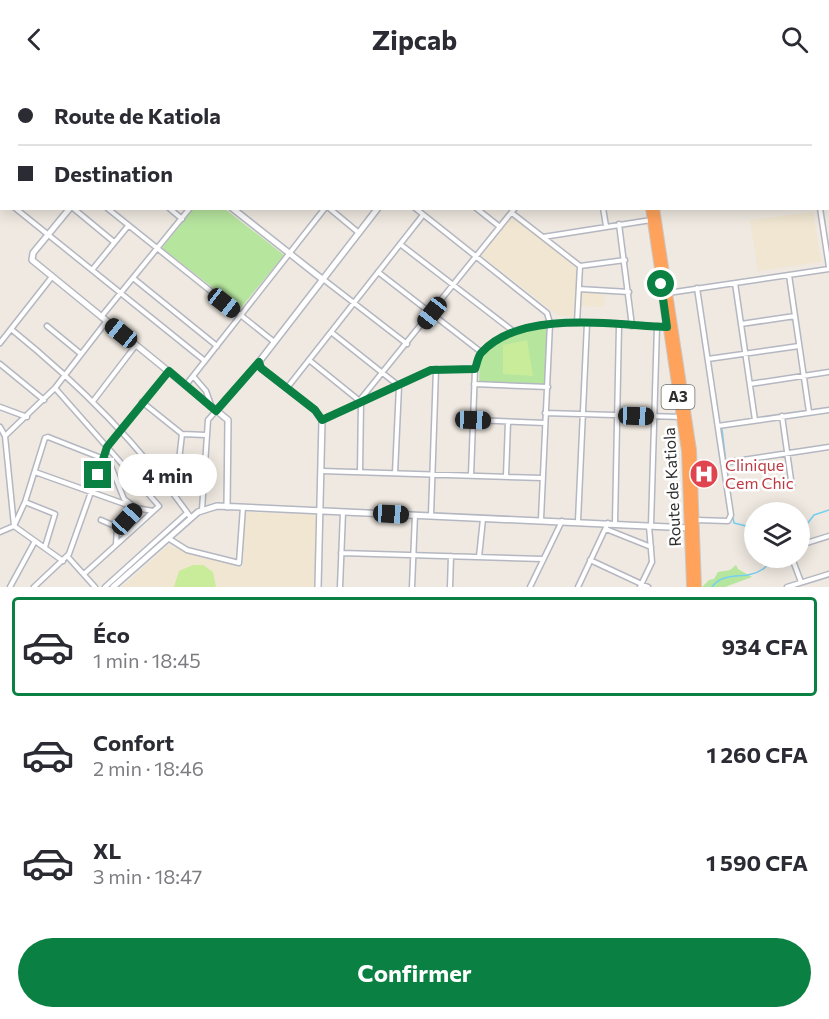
<!DOCTYPE html>
<html lang="fr">
<head>
<meta charset="utf-8">
<style>
	body { margin:0; font-family:Commissioner,sans-serif; background:#f7f7f7; color:#2b2b33; height:100vh; display:flex; flex-direction:column; font-size:22px; white-space:nowrap }
	* { box-sizing:border-box; margin:0 }
	p { font-size:20px; color:#7c7c81 }
	.icon { flex:none; width:33px; height:33px; fill:none; stroke:currentColor; stroke-width:2; stroke-linecap:round; stroke-linejoin:round }
	.map { position:relative; height:509px; overflow:hidden }
	.panel { display:flex; flex-direction:column; background:#fff; flex:1 }
	.panel>* { flex:none }
	.top-card { position:absolute; left:0px; top:0px; width:830px; height:132px; box-shadow:0 3px 15px #0003; display:grid; align-content:center; height:132px; padding:0 18px; background:#fff }
	.controls { position:absolute; left:744px; top:424px; display:grid; gap:12px }
	.controls a { display:grid; place-items:center; width:66px; height:66px; border-radius:50%; background:#fff; box-shadow:0 3px 15px #0003; font-size:30px }
	.end { position:absolute; width:27px; height:27px; margin:-14px; border:8px solid #0b8043; background:#fff; box-shadow:0 0 0 3px #fff }
	.from { border-radius:50% }
	.bubble { position:absolute; height:42px; border-radius:21px; background:#fff; box-shadow:0 3px 15px #0003; font-size:20px; font-weight:700; line-height:42px; text-align:center }
	.car { position:absolute; width:18px; height:36px; margin:-18px -9px; border-radius:8px; box-shadow:0 0 4px 2px #0007; background:linear-gradient(#222 24%,#8ab4d8 0 40%,#222 0 76%,#8ab4d8 0 86%,#222 0) }
	.top-card b { display:flex; align-items:center; gap:21px; height:57px; font-size:22px }
	.top-card b+b { border-top:2px solid #e1e1e2 }
	.top-card i { width:15px; height:15px; background:#2b2b33 }
	ul { padding:10px 0 0; list-style:none }
	li { display:flex; align-items:center; gap:18px; height:99px; margin:0 12px 9px; padding:0 6px; border:3px solid transparent; border-radius:6px }
	li div { flex:1 }
	li b { display:block; font-size:22px }
	li em { font-style:normal; font-weight:700 }
	li.current { border-color:#0b8043 }
	li>.icon { width:54px; height:54px; stroke-width:1.5 }
	.action { display:flex; gap:12px; margin-top:auto; padding:12px 18px }
	.action a { flex:1; height:69px; border-radius:36px; background:#0b8043; color:#fff; font-size:24px; font-weight:700; line-height:69px; text-align:center }
	header { display:flex; justify-content:space-between; align-items:center; height:78px; padding:0 18px; background:#fff; font-size:27px; font-weight:700 }
	.map>svg:first-child { display:block }
	.education { fill:#f0e6d1 }
	.green { fill:#b6e59e }
	.pitch { fill:#c9ec9a }
	.lines { fill:none; stroke-linecap:round; stroke-linejoin:round }
	.stream { stroke:#75cff0; stroke-width:1.5 }
	.street-casing { stroke:#b4b7c1; stroke-width:7 }
	.secondary-casing { stroke:#b4b7c1; stroke-width:8 }
	.highway-casing { stroke:#c9c9c9; stroke-width:10 }
	.street { stroke:#fff; stroke-width:4 }
	.secondary { stroke:#fff; stroke-width:5 }
	.highway { stroke:#ffa35c; stroke-width:8 }
	.route { stroke:#0b8043; stroke-width:8 }
	.labels { text-anchor:middle; stroke-width:5; stroke-linejoin:round; paint-order:stroke }
	.shield { fill:#fff; stroke:#6d6d6d; stroke-width:1.5 }
	.shield-label { font-size:15px; font-weight:bold; fill:#2e2e2e }
	.health-label { font-size:16px; fill:#be3a42; stroke:#fff; text-anchor:start }
	.street-label { font-size:16px; fill:#2e2e2e; stroke:#fff }
</style>
</head>
<body>
<header><svg class="icon" aria-label="back" viewBox="0 0 24 24"><path d="M15 5l-7 7 7 7"/></svg>Zipcab<svg class="icon" aria-label="search" viewBox="0 0 24 24"><circle cx="10" cy="10" r="6"/><path d="M15 15l6 6"/></svg></header>
<div class="map">
<svg width="829" height="509" viewBox="0 0 829 509">
	<rect width="100%" height="100%" fill="#efe9e1"/>
	<path class="education" d="M813,134L821,184L758,193L750,142Z
		M513,137L577,191L576,214L605,216L604,229L575,228L574,239L557,237L481,177Z
		M245,434L317,437L314,509H122L168,468L243,490Z"/>
	<path class="green" d="M194,130L225,131L284,177L240,231L162,170Z
		M547,250L546,307L479,305L480,272L513,256Z
		M736,487L738,491L752,499L725,509H702L709,502L714,501L718,494L730,492Z"/>
	<path class="pitch" d="M527,262L533,298L503,296V267Z
		M193,487H203L213,494L216,509H174L179,493Z"/>
	<g class="lines">
		<path class="stream" d="M722,351L730,419
			M732,435L734,445L754,450
			M800,455L814,437L829,432
			M712,509C724,492 746,503 763,491C767,489 769,483 773,480"/>
		<g class="street-casing">
			<path id="street" d="M32,0L33,2
				M154,0L156,2
				M195,0L198,2
				M461,0L463,2
				M487,0L489,2
				M546,0L548,2
				M605,0L607,2
				M803,0L804,2
				M530,2L531,0
				M620,2L623,0
				M640,2L649,0
				M828,6H829
				M0,24L2,25
				M828,44H829
				M0,52L2,50
				M0,71L2,72
				M828,112H829
				M0,119L2,120
				M15,130L205,283
				M73,130L114,164
				M107,130L273,263
				M169,130L182,141
				M329,130L359,155
				M415,130L547,235L550,245L541,441
				M476,130L500,149
				M603,130L606,148
				M820,130L829,189
				M512,135L580,188L625,182
				M619,146L632,248
				M543,159L651,142
				M400,166L513,253
				M92,192L128,148
				M378,194L481,274
				M789,197L809,334
				M133,200L217,268
				M323,201L407,266
				M735,205L755,342
				M579,211L629,214
				M668,215L829,191
				M101,239L190,130
				M577,245L580,188
				M741,246L795,238
				M47,248L81,276
				M11,251C79,306 141,368 191,440
				M331,254L399,308L395,395
				M0,265L51,200
				M708,281L799,268
				M309,282L361,324L360,394
				M0,286L44,322
				M193,298L206,313L211,327
				M474,306L548,309
				M750,306L829,294
				M186,307L325,130
				M55,310L159,428L84,496
				M287,310L423,137
				M94,322L136,267
				M360,322L515,130
				M142,324L182,356L206,357
				M0,329L27,339
				M545,335L682,339
				M782,338L792,409
				M322,342L431,292L475,291
				M473,342L545,345
				M718,348L829,332
				M0,349L5,358L14,448L63,483
				M5,358L55,310L106,244
				M723,385L829,369
				M322,393L542,400
				M35,394L136,430L153,433
				M471,397L475,291C477,286 478,277 482,274C521,231 614,247 667,249
				M506,398L508,344
				M175,418L182,356
				M25,424L55,436L45,469
				M202,432L208,342L259,284
				M431,437L436,291
				M101,442L117,449
				M696,442L728,443L731,437L697,210
				M578,443L587,245
				M615,445L619,247
				M651,447L657,248
				M606,451L651,469
				M0,454L14,448L25,424L45,360L48,359L109,383L124,421L136,430L117,449L116,466
				M168,460L187,472L239,485L243,429
				M800,467L829,458
				M341,475L543,481
				M68,479L95,509
				M479,479L483,441
				M792,480L801,504
				M590,482L648,509
				M10,509L35,463
				M34,509L69,476L107,369L169,293
				M105,509L187,435
				M340,509L343,434
				M412,509L415,437
				M450,509L451,478
				M530,509L562,443
				M578,509L608,445
				M640,509L652,484L649,448
				M787,509L829,496"/>
		</g>
		<g class="secondary-casing">
			<path id="secondary" d="M94,0L96,2
				M173,2L174,0
				M479,2L480,0
				M70,130L33,175L32,182L228,342L227,429
				M232,130L322,201
				M113,509L198,434L217,428L690,450
				M318,509L322,342L315,332L261,290L259,284L378,130"/>
		</g>
		<g class="highway-casing">
			<path id="highway" d="M630,0L631,2
				M636,0V2
				M650,130L686,373L691,509
				M655,130L692,372L697,509"/>
		</g>
		<use href="#street" class="street"/>
		<use href="#secondary" class="secondary"/>
		<use href="#highway" class="highway"/>
	</g>
	<g class="lines">
		<path class="route" d="M98,397L107,369L169,293L216,333L259,284L261,290L315,332L322,342L431,292L475,291C477,286 478,277 482,274C522,231 614,247 667,249L661,206"/>
	</g>
	<defs>
		<g id="hospital-disc" transform="scale(1.5)"><circle r="9.5" fill="#e0444e" stroke="#fff"/><path d="M-5-5h3v3.5h4V-5h3V5h-3V1.5h-4V5h-3Z" fill="#fff"/></g>
	</defs>
	<g fill-rule="evenodd">
		<use href="#hospital-disc" x="704" y="396"/>
	</g>
	<g class="labels">
		<rect class="shield" x="661.5" y="307" width="33" height="24" rx="4.5"/>
		<g class="shield-label">
			<text x="678" y="324">A3</text>
		</g>
		<g class="health-label">
			<text x="725" y="393">Clinique<tspan x="725" dy="18">Cem Chic</tspan></text>
		</g>
		<g class="street-label">
			<text transform="translate(672 409) rotate(-93)" y="6">Route de Katiola</text>
		</g>
	</g>
</svg>
<div class="controls">
<a><svg class="icon" aria-label="layers" viewBox="0 0 24 24"><path d="M12 4l9 5-9 5-9-5zM3 14l9 5 9-5"/></svg></a>
</div>
<i class="end from" style="left:661px;top:206px"></i>
<i class="end" style="left:98px;top:397px"></i>
<div class="bubble" style="left:118px;top:376px;width:99px">4 min</div>
<i class="car" style="left:224px;top:225px;rotate:128deg"></i>
<i class="car" style="left:432px;top:235px;rotate:218deg"></i>
<i class="car" style="left:121px;top:255px;rotate:309deg"></i>
<i class="car" style="left:636px;top:338px;rotate:92deg"></i>
<i class="car" style="left:473px;top:342px;rotate:92deg"></i>
<i class="car" style="left:391px;top:436px;rotate:93deg"></i>
<i class="car" style="left:127px;top:441px;rotate:42deg"></i>
<div class="top-card">
<b><i class="from"></i>Route de Katiola</b>
<b><i></i>Destination</b>
</div>
</div>
<section class="panel">
<ul>
<li class="current"><svg class="icon" aria-label="car" viewBox="0 0 24 24"><path d="M5 17H2v-5l4-1 3-4h7l3 4 3 1v5h-3M9 17h6M6 11h13"/><circle cx="7" cy="17" r="2"/><circle cx="17" cy="17" r="2"/></svg><div><b>Éco</b><p>1 min · 18:45</p></div><em>934 CFA</em></li>
<li><svg class="icon" aria-label="car" viewBox="0 0 24 24"><path d="M5 17H2v-5l4-1 3-4h7l3 4 3 1v5h-3M9 17h6M6 11h13"/><circle cx="7" cy="17" r="2"/><circle cx="17" cy="17" r="2"/></svg><div><b>Confort</b><p>2 min · 18:46</p></div><em>1 260 CFA</em></li>
<li><svg class="icon" aria-label="car" viewBox="0 0 24 24"><path d="M5 17H2v-5l4-1 3-4h7l3 4 3 1v5h-3M9 17h6M6 11h13"/><circle cx="7" cy="17" r="2"/><circle cx="17" cy="17" r="2"/></svg><div><b>XL</b><p>3 min · 18:47</p></div><em>1 590 CFA</em></li>
</ul>
<div class="action"><a>Confirmer</a></div>
</section>
</body>
</html>
